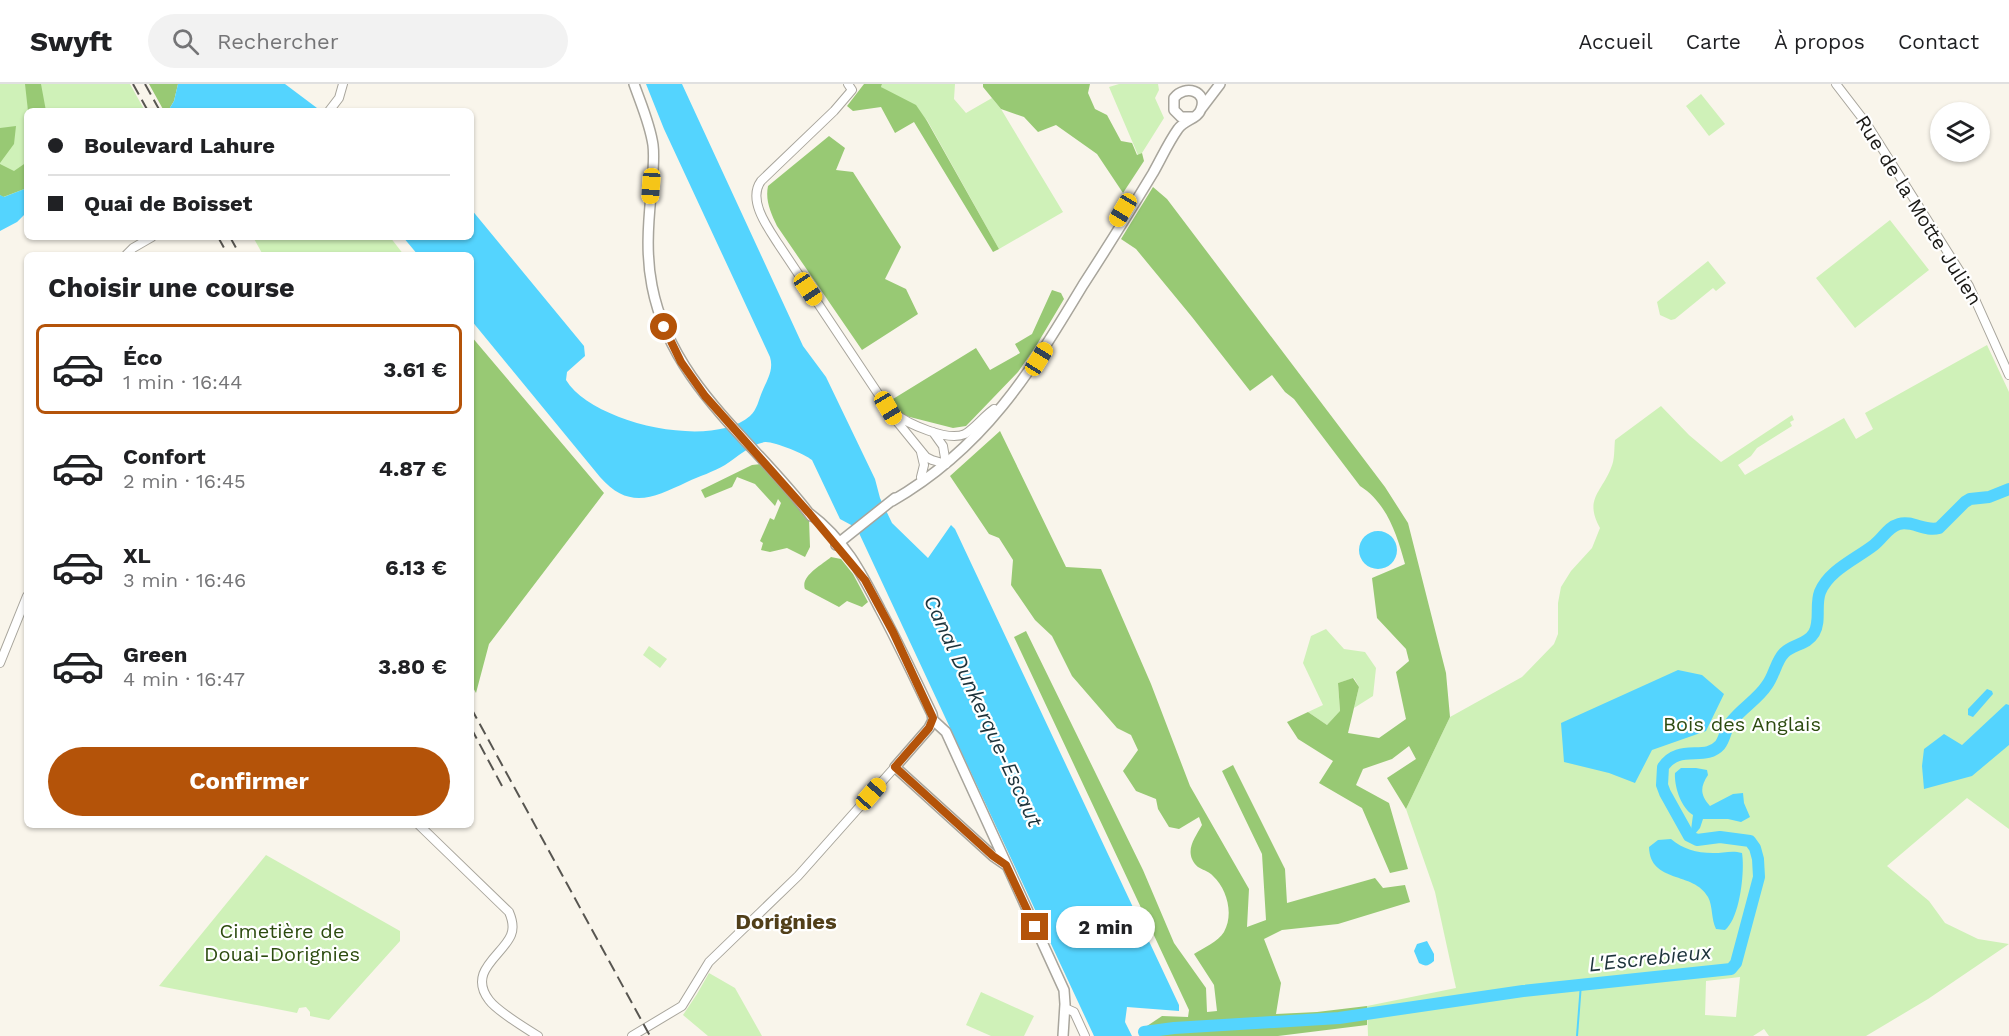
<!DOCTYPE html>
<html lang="fr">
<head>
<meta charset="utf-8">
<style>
	body { margin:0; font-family:"Work Sans",sans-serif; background:#f2f2f2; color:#202124; height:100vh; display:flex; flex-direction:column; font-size:22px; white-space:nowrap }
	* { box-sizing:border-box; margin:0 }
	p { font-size:20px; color:#757577 }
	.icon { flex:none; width:33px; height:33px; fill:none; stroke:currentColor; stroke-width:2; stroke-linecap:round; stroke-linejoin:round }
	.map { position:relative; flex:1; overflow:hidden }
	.details { position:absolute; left:24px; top:168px; width:450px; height:576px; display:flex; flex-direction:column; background:#fff; border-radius:9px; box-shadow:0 2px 4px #0004 }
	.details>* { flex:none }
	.top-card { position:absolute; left:24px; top:24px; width:450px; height:132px; border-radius:9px; box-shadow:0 2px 4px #0004; display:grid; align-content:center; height:132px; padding:0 24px; background:#fff }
	.buttons { position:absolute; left:1930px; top:18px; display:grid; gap:12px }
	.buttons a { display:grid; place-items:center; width:60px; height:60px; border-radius:50%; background:#fff; box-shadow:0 2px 4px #0004; font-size:30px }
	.end { position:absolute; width:27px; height:27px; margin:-14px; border:8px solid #b45309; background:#fff; box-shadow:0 0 0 3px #fff }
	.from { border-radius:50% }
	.bubble { position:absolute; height:42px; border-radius:21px; background:#fff; box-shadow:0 2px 4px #0004; font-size:20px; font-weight:700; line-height:42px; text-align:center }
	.car { position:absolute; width:18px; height:36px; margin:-18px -9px; border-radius:8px; box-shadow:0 0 4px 2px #0007; background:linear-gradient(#f5c518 24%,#345 0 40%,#f5c518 0 76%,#345 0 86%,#f5c518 0) }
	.top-card b { display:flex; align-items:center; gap:21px; height:57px; font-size:22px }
	.top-card b+b { border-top:2px solid #e0e0e0 }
	.top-card i { width:15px; height:15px; background:#202124 }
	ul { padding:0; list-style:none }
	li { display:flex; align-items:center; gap:18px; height:90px; margin:0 12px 9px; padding:0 12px; border:3px solid transparent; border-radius:9px }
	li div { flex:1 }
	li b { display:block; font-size:22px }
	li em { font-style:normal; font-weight:700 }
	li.on { border-color:#b45309 }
	li>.icon { width:54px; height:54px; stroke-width:1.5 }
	h2 { padding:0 24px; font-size:27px; line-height:72px }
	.button { display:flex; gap:12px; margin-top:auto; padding:12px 24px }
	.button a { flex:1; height:69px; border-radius:36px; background:#b45309; color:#fff; font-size:24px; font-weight:700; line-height:69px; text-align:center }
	header { display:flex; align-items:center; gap:36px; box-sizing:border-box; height:84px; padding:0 30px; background:#fff; border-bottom:2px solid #e0e0e0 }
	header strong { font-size:28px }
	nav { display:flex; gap:33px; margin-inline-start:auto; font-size:21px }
	.search { width:420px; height:54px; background:#f2f2f2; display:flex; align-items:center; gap:15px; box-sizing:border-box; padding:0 21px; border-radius:33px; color:#757577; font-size:22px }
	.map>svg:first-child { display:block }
	.green { fill:#cff1b8; fill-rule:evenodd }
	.forest { fill:#98c974 }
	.water { fill:#54d4fe }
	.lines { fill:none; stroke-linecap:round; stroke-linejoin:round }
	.stream { stroke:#54d4fe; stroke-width:2 }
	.river { stroke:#54d4fe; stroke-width:12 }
	.minor-casing { stroke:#a8a59c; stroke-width:10 }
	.major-casing { stroke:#a8a59c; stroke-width:12 }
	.minor { stroke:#fff; stroke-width:8 }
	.major { stroke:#fff; stroke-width:9 }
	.rail { stroke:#585651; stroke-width:2; stroke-dasharray:12 6; stroke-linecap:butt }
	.route { stroke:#b45309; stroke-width:8 }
	.labels { text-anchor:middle; stroke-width:4.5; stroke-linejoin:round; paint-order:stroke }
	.street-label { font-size:20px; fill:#1a1916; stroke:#fff }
	.park-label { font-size:20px; fill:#2c4b0f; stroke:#fff }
	.water-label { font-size:21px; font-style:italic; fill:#1d333b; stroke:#fff }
	.quarter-label { font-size:22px; font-weight:bold; fill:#513f19; stroke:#fff }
</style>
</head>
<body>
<header>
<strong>Swyft</strong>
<div class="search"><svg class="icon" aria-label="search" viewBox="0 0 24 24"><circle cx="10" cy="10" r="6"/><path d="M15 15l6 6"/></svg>Rechercher</div>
<nav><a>Accueil</a><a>Carte</a><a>À propos</a><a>Contact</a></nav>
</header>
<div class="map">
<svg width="2009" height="952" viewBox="0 0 2009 952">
	<rect width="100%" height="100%" fill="#f9f5eb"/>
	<path class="green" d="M0,0H130L145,27H27V104L0,118Z
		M882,0H955L954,15L966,29L992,14L1001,25L1063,128L999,165L927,36L881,3Z
		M1119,0H1158L1159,6L1155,14L1164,34L1142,69L1138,71L1109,3Z
		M1701,10L1725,40L1709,52L1686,22Z
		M1890,136L1929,186L1855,244L1816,194Z
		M253,153H390L404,171H263Z
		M1708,177L1726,199L1716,207L1713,204L1675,235L1671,236L1660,231L1657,218Z
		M1987,261L2009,308V745L1967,714L1887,782L1929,817L1945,839L1978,855L2009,860L1928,915L1866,952H1769L1764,945L1753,952H1368L1367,922L1456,904L1435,808L1406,725L1450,633L1522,593L1554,560L1558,550V519L1561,503L1571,487L1592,464L1600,444C1584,415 1601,409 1611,384C1615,376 1614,364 1615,356L1661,322L1689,351L1721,378L1792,331L1794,336L1790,338L1792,342L1757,364L1751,372L1738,381L1745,391L1844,334L1856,355L1873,345L1865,329ZM1740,893L1736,933L1705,931L1706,897Z
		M1326,545L1344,565L1365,568L1376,584L1373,612L1354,624L1359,603L1354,594L1338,599L1340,628L1327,641L1308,628L1323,621L1303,579L1311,552Z
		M649,562L667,575L660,584L643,571Z
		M266,771L400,847V857L329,936L310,932V928L306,923L299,924L297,929L159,902Z
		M709,889L735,904L762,952H708L683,931L697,910Z
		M981,908L1034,932L1024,952H991L966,941Z"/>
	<path class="forest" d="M25,0H41L46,27H28Z
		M149,0H178L174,17L168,27H164Z
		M864,0H882L881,3L916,21L927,37L999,165L993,168L914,38L895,49L881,23L853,27L847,22Z
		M983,0H1090L1088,9L1095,25L1107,31L1121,57L1132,59L1137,71L1142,69L1144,77L1123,109L1097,70L1056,41L1038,48L1024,33L1001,25L983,3Z
		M16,42L14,60L0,79V44Z
		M829,52L845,64L836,86L853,88L901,163L885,195L906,205L918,230L862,266L777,142C771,129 765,117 768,102Z
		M27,78V104L3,113L0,111V80L14,87Z
		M1153,103L1167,115L1385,403L1408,439L1446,589L1450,633L1406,725L1387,694L1416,675L1409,662L1392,675L1363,685L1356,701L1389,719L1408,785L1390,789L1362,724L1319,699L1333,677L1298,655L1287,638L1308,628L1327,641L1340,627L1338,599L1353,594L1359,603L1348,649L1379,654L1406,635L1396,588L1409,577L1406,565L1377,534L1372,494L1405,480C1397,451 1387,419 1360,402L1294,315L1285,308L1272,291L1250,307L1192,233L1136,165L1121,155Z
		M1052,206L1061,209L1064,215L1036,262L1018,288L966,342L953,344L902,331L893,315L976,264L990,286L1020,269L1015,260L1032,250Z
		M471,252L604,409L489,560L476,609L471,600Z
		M1000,347L1066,483L1101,485L1151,600L1190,702L1249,805L1247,843L1266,836L1262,770L1222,687L1233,681L1285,785L1287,819L1375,794L1383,804L1405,801L1410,818L1338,840L1282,846L1264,855L1281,899L1276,930L1317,928L1367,922V941L1278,952H1141L1144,944L1162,932L1188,933L1189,926L1014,553L1026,547L1143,786L1174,859L1206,904L1207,928L1217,927L1214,901L1194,870C1203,864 1218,858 1224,848C1234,830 1227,805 1213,792C1206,784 1197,787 1192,775C1187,763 1196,752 1202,741L1199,733L1179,745L1169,743L1158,725L1156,715L1136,707L1123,687L1138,666L1131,651L1117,644L1072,592L1052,552L1035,536L1011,501L1013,476L999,454L989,450L950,392Z
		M761,380L809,435L810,463L805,473L787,464L770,468L761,466L763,459L760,457L770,434L774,436L781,419L778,415L775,422L755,400L737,393L732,403L705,414L701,406L752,381Z
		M831,473L841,475L853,490L868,518L862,523L847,517L839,523L805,505C800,492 822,481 831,473Z"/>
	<path class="water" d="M178,0H285L321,27H257L239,25L168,27L174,17Z
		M646,0H682L803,262L826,293L875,395L880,414L892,439L928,474L951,441L955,445L1179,921V927L1127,923L1125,938L1132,952H1094L859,449L853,442L840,435L812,376C805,370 773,357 765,358C750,361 737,373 725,381C713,388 700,392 687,398C653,414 629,426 600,393L471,236V171H418L403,153H471V125L584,262L585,272L567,288L566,296C592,339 711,366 750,332C757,326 759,315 762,308C767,296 774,286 770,273L664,45Z
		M27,104V128L17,138L0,147V111L4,113Z
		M1359 466a19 19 0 1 1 38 0a19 19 0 1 1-38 0Z
		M1678,586L1702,591L1724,610L1706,647L1652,666L1635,699L1609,689L1564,678L1561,639Z
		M1987,605L1992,607L1993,610L1973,633L1968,631V625Z
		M2006,620L2009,621V661L1972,692L1924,705L1922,682L1924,665L1944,650L1962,661Z
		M1681,684H1696L1707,686L1708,691C1700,703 1700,711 1710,722L1733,710L1743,709L1744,719L1750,733L1741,738L1728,735H1703L1700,744L1695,750L1691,746L1693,731C1681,724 1674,702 1675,689Z
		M1671,755C1683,765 1696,769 1713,769C1724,769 1732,766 1742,769C1745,787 1740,834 1725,846L1716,845C1711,835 1713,822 1708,813C1694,787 1650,800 1649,763L1658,756Z
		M1427,857L1434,870V877C1428,882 1426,883 1419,879L1414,867L1417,860Z"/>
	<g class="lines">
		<path class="stream" d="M1577,952L1581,900"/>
		<path class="river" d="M1144,948L1174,944L1339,934L1523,907L1731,885L1736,879L1759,793L1758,775L1755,764L1750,757L1720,753L1697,756L1689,752L1665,709L1662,701L1663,683C1679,659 1705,678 1720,661C1726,653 1725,644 1732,637C1742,624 1758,615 1767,601C1774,592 1776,577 1784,569C1793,560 1807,561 1814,549C1821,537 1815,521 1820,508C1829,486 1856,475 1874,461C1883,454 1888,443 1899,440C1912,436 1925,448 1939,444L1965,418L1970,415L1989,413L2009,405"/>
		<g class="minor-casing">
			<path id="minor" d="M848,0L852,6L834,27L761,97C747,116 768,144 779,161L895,335L926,373L932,376L946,380L943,362L933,348
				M1836,0L1866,39L1969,202L2009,291
				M329,27L339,14L343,0
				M126,171L133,164L152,153
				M894,329C908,340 948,358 965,350C974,345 985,331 994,325
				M921,368L924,381L921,393
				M0,579L27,512
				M419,741L509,828C512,835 514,844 511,851C503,871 467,887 489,916C497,927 525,944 538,952
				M1065,924L1074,928L1085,952
				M632,952L682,922L709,878L798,792L895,683"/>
		</g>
		<g class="major-casing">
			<path id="major" d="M634,0C641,20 650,40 653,61C655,77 652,95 651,111C648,142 646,172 652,202C671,301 754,356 811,432
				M1201,25L1220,0
				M892,417C984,364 1030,289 1083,201C1107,164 1130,127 1153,89C1161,75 1168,59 1178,45C1184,36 1198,35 1201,25C1208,7 1185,0 1174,14V26L1181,33H1194
				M809,429C844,455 861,488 880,525C899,560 915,595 932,630L933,636L946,648L1064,906L1065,920L1063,952
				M836,461L895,414
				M933,636L929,644L895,683L993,772L1006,781"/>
		</g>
		<use href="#minor" class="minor"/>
		<use href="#major" class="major"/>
		<path class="rail" d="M133,0L148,27
			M145,0L160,27
			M218,153L228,171
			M230,153L240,171
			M471,624L650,952
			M471,644L502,702"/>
	</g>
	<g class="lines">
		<path class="route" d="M664,243L681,278L705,312L809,429L865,496L893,548L933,634L929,644L895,683L993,772L1006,781L1035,843"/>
	</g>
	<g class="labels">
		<g class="street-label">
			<text transform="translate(1919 126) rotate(58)" y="7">Rue de la Motte Julien</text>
		</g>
		<g class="park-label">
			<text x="1742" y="647">Bois des Anglais</text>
			<text x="282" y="854">Cimetière de<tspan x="282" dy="23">Douai-Dorignies</tspan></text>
		</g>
		<g class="water-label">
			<text transform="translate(983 627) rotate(65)" y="7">Canal Dunkerque-Escaut</text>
			<text transform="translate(1650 874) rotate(-6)" y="7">L'Escrebieux</text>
		</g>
		<g class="quarter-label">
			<text x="786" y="845">Dorignies</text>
		</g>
	</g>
</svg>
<div class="buttons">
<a><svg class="icon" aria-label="layers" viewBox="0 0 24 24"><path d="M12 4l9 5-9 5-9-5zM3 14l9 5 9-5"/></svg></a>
</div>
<i class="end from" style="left:664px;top:243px"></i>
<i class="end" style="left:1035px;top:843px"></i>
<div class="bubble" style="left:1056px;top:822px;width:99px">2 min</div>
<i class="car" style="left:651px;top:102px;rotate:184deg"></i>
<i class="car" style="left:1123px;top:126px;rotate:211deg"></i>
<i class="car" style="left:808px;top:205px;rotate:146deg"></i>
<i class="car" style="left:1039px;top:275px;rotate:32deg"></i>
<i class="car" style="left:888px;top:324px;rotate:149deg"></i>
<i class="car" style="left:871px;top:710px;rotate:41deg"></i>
<div class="top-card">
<b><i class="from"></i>Boulevard Lahure</b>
<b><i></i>Quai de Boisset</b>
</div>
<section class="details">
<h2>Choisir une course</h2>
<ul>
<li class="on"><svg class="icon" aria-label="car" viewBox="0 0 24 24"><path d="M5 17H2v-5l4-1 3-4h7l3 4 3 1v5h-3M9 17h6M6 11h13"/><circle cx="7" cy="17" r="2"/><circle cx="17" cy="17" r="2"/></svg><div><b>Éco</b><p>1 min · 16:44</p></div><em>3.61 €</em></li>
<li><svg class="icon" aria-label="car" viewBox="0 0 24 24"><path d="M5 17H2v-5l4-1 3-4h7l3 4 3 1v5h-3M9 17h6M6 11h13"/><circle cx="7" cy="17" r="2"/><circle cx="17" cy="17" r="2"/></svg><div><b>Confort</b><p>2 min · 16:45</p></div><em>4.87 €</em></li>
<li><svg class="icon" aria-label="car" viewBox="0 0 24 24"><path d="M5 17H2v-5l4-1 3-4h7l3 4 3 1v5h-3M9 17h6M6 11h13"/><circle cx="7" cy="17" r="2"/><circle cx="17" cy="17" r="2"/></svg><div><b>XL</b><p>3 min · 16:46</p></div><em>6.13 €</em></li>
<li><svg class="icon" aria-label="car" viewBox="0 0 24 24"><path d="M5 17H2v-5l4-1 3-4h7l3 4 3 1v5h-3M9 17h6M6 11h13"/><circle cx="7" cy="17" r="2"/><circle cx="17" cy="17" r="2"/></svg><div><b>Green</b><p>4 min · 16:47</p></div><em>3.80 €</em></li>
</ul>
<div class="button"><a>Confirmer</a></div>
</section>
</div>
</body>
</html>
